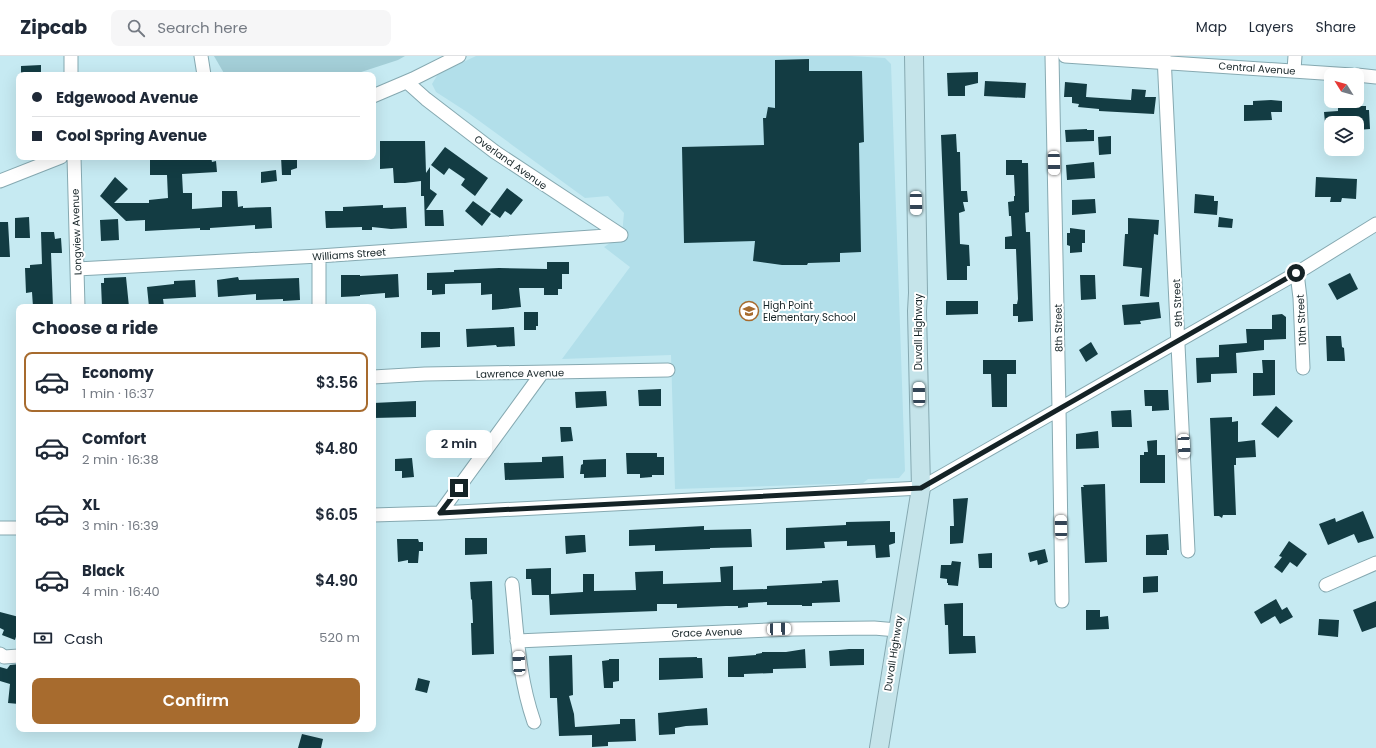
<!DOCTYPE html>
<html lang="en">
<head>
<meta charset="utf-8">
<style>
	body { margin:0; font-family:Poppins,sans-serif; background:#f6f6f7; color:#1f2937; height:100vh; display:flex; flex-direction:column; font-size:15px; white-space:nowrap }
	* { box-sizing:border-box; margin:0 }
	p { font-size:13px; color:#747a83 }
	.icon { flex:none; width:22px; height:22px; fill:none; stroke:currentColor; stroke-width:2; stroke-linecap:round; stroke-linejoin:round }
	.map { position:relative; flex:1; overflow:hidden }
	.side { position:absolute; left:16px; top:248px; width:360px; height:428px; display:flex; flex-direction:column; background:#fff; border-radius:8px; box-shadow:0 4px 16px #0002 }
	.side>* { flex:none }
	.hud { position:absolute; left:16px; top:16px; width:360px; height:88px; border-radius:8px; box-shadow:0 4px 16px #0002; display:grid; align-content:center; height:88px; padding:0 16px; background:#fff }
	.needle { width:26px; rotate:307deg }
	.tools { position:absolute; left:1324px; top:12px; display:grid; gap:8px }
	.tools a { display:grid; place-items:center; width:40px; height:40px; border-radius:8px; background:#fff; box-shadow:0 4px 16px #0002; font-size:20px }
	.end { position:absolute; width:18px; height:18px; margin:-9px; border:5px solid #152326; background:#fff; box-shadow:0 0 0 2px #fff }
	.from { border-radius:50% }
	.bubble { position:absolute; height:28px; border-radius:8px; background:#fff; box-shadow:0 4px 16px #0002; font-size:13px; font-weight:600; line-height:28px; text-align:center }
	.car { position:absolute; width:12px; height:24px; margin:-12px -6px; border-radius:5px; box-shadow:0 0 3px 1px #0007; background:linear-gradient(#fff 24%,#345 0 40%,#fff 0 76%,#345 0 86%,#fff 0) }
	.hud b { display:flex; align-items:center; gap:14px; height:38px; font-size:15px }
	.hud b+b { border-top:1px solid #e0e1e3 }
	.hud i { width:10px; height:10px; background:#1f2937 }
	ul { padding:0; list-style:none }
	li { display:flex; align-items:center; gap:12px; height:60px; margin:0 8px 6px; padding:0 8px; border:2px solid transparent; border-radius:8px }
	li div { flex:1 }
	li b { display:block; font-size:15px }
	li em { font-style:normal; font-weight:600 }
	li.current { border-color:#a76b2e }
	li>.icon { width:36px; height:36px; stroke-width:1.5 }
	h2 { padding:0 16px; font-size:18px; line-height:48px }
	.pay { display:flex; align-items:center; gap:10px; height:44px; padding:0 16px; font-size:15px }
	.pay p { margin-inline-start:auto }
	.button { display:flex; gap:8px; margin-top:auto; padding:8px 16px }
	.button a { flex:1; height:46px; border-radius:8px; background:#a76b2e; color:#fff; font-size:16px; font-weight:600; line-height:46px; text-align:center }
	header { display:flex; align-items:center; gap:24px; box-sizing:border-box; height:56px; padding:0 20px; background:#fff; border-bottom:1px solid #e0e1e3 }
	header strong { font-size:19px }
	nav { display:flex; gap:22px; margin-inline-start:auto; font-size:14px }
	.search { width:280px; height:36px; background:#f6f6f7; display:flex; align-items:center; gap:10px; box-sizing:border-box; padding:0 14px; border-radius:8px; color:#747a83; font-size:15px }
	.map>svg:first-child { display:block }
	.built { fill:#b2dfea }
	.green { fill:#a3ced7 }
	.building { fill:#133c43 }
	.lines { fill:none; stroke-linecap:round; stroke-linejoin:round }
	.street-casing { stroke:#86a9b1; stroke-width:15 }
	.secondary-casing { stroke:#86a9b1; stroke-width:20 }
	.street { stroke:#fff; stroke-width:13 }
	.secondary { stroke:#c5e4ea; stroke-width:18 }
	.route { stroke:#152326; stroke-width:5 }
	.labels { text-anchor:middle; stroke-width:4; stroke-linejoin:round; paint-order:stroke }
	.street-label { font-size:10px; fill:#152326; stroke:#fff }
	.poi-label { font-size:10px; fill:#152326; stroke:#fff; text-anchor:start }
</style>
</head>
<body>
<header>
<strong>Zipcab</strong>
<div class="search"><svg class="icon" aria-label="search" viewBox="0 0 24 24"><circle cx="10" cy="10" r="6"/><path d="M15 15l6 6"/></svg>Search here</div>
<nav><a>Map</a><a>Layers</a><a>Share</a></nav>
</header>
<div class="map">
<svg width="1376" height="692" viewBox="0 0 1376 692">
	<rect width="100%" height="100%" fill="#c6eaf2"/>
	<path class="built" d="M476,0H850L885,2L891,8L905,415L899,422L868,423L863,427L675,433L671,299L562,303L630,211L604,191L622,179L624,157L608,140L585,142L467,56L436,36L432,28L438,18Z"/>
	<path class="green" d="M214,0H405L398,4L352,19H225Z"/>
	<path class="building" d="M809,3V15H862L864,86L859,87L861,196L840,197V206L808,207L807,209H782L753,205L755,185L684,187L682,91L764,89L763,62H766L768,51L775,52V4Z
		M41,9V19H21V10Z
		M978,16V27L965,30V40H948L947,17Z
		M985,25L1026,27L1025,42L984,40Z
		M1065,26L1087,28L1086,41L1131,44L1132,33L1146,34L1145,41H1156L1154,58L1099,55V53L1078,51L1079,48L1072,47V41H1064Z
		M1271,44L1282,45V56H1271L1272,64L1244,65V49H1253V45Z
		M1354,50H1366V54H1369L1370,73L1357,74V67H1325L1324,56L1338,55V51Z
		M1087,73V74H1094V85L1066,86L1065,74Z
		M956,78L957,96H960L961,135H967L968,146H963L965,155L959,157L960,188L969,189L970,210H967V224H947L941,79Z
		M1111,80V98L1099,99L1098,81Z
		M380,85H425L426,117L430,111V133L437,138L426,154H443L444,170H425L424,140H421V125L405,127H394L393,112L380,113Z
		M445,91L488,122L475,140L461,129L465,123L449,112L444,119L431,109Z
		M150,101H211L212,106L216,105L217,116L182,118L183,137H192V153L222,151V135H237L238,151L243,150V152L271,151L272,172L255,173V169L210,172V174H200V172L145,175V164L126,165L100,140L115,121L128,133L114,147H149V144L168,142L167,119H150Z
		M281,101H297V112L291,114V119H282Z
		M1006,104H1022V107H1028L1029,156L1025,157L1026,176H1030L1033,265L1018,266V260H1013V248H1017L1018,243L1016,193H1005V181L1012,180L1011,160H1009L1008,146L1014,145V140H1015L1014,119H1006Z
		M1094,106L1095,122L1067,124L1066,109Z
		M276,114L277,125L261,127V116Z
		M1316,121L1357,123L1356,143L1342,142L1341,146H1330L1331,141H1315Z
		M507,132L523,144L511,159L505,155L500,162L490,155Z
		M1195,138L1214,140V145H1218L1217,159L1194,157Z
		M1095,143L1096,157L1072,159V144Z
		M473,145L491,158L482,170L465,155Z
		M383,149V152L406,151L407,172L391,173L372,171V174H362V171L326,172L325,155H343V151Z
		M29,161L30,182H15V162Z
		M1219,161L1233,163L1232,172L1218,171Z
		M1128,162L1159,164L1158,179L1154,178L1149,241L1140,240L1142,212L1123,210L1125,178H1128Z
		M118,163L119,184L101,185L100,164Z
		M0,166H8L10,201H0Z
		M1070,172L1085,174V187H1082V196L1070,197V190L1067,189V177H1070Z
		M41,176H54L55,183L61,182L62,197H51L53,251H33L32,236L26,237L25,212H30V209L42,208Z
		M547,206H569V218H562V233H558V239H544V232H519L521,251L492,254V238L481,239V227L445,228V238L432,239V234H427V217L454,216V214L499,212L547,213Z
		M1350,217L1358,233L1337,244L1328,228Z
		M398,218L399,241L385,242V237L360,239V240L341,241V219H360V220Z
		M1080,219H1095L1096,243L1081,244Z
		M126,221L129,251H102L101,227H104V222Z
		M238,221L239,224L299,222L300,244L283,245V243L256,244V238L218,241L217,224Z
		M195,224L196,241L163,243L164,250L149,251L147,231L174,228V225Z
		M946,245H978V258L946,259Z
		M1159,246L1161,262L1140,265L1141,268L1124,269L1122,249Z
		M524,256H538V270H536V274H524Z
		M1282,258L1286,261V283L1264,284V294L1236,297L1237,317L1211,318V326L1197,327L1196,302L1219,301V289L1247,287L1246,273H1272V259Z
		M514,271L515,290L497,291L496,289L467,291L466,273Z
		M421,276H440V291L421,292Z
		M1326,280H1341L1342,291L1344,292L1345,305H1327Z
		M1091,286L1098,298L1086,306L1079,294Z
		M983,304H1016V318H1007V351H992L991,318H983Z
		M1262,304H1275V339L1253,340V317H1263Z
		M661,333V350H639L638,334Z
		M1144,334H1168L1169,354L1152,355V350H1145Z
		M606,335L607,350L576,352L575,336Z
		M416,345V361L373,362V347Z
		M1276,350L1293,365L1278,382L1261,368Z
		M1131,354L1132,371H1112L1111,355Z
		M1232,361V366L1238,365V386L1255,384L1256,401L1236,402V409H1234L1236,459H1223L1222,462L1219,460H1214L1210,362Z
		M560,371H571L573,385L561,386Z
		M1098,375L1099,392L1076,393V378Z
		M1157,384V399H1165V427H1140V399H1144V396H1148L1147,385Z
		M626,397H657V401H664V419H652V421L640,422V418H627Z
		M563,400L564,422L505,424L504,407L542,406V401Z
		M412,402L414,421L402,422V415H395V403Z
		M606,403V421L584,422V418H580L581,409L583,408V404Z
		M1105,428L1107,506L1085,507L1081,431H1084L1083,429Z
		M968,442L963,487L950,488V470H954L953,443Z
		M1363,455L1374,482L1358,487L1354,478L1328,489L1319,468L1335,462L1336,466Z
		M890,465V476H895V487L889,489L890,501L876,502L875,489L847,490V485L824,486L825,492L786,494V472L846,469V466Z
		M704,470V474L751,473L752,491L710,492V493L655,495V489L629,490V474Z
		M1168,478L1169,494H1167V499H1146V479Z
		M581,479H585L586,496L566,498L565,480Z
		M465,482H487V498L465,499Z
		M397,483H418L419,486H423V495H419L418,507H408V504L398,506Z
		M1289,485L1307,498L1297,511L1290,506L1282,517L1274,511L1282,501L1279,500Z
		M1045,493L1048,506L1038,509L1037,504L1030,506L1028,497Z
		M992,497V512H979L978,498Z
		M952,505L961,506L958,530L948,529V527H947V523L940,522L941,509H951Z
		M733,510V534L767,533V530L822,527V525L838,524L840,546L812,547V550H802V549H767V546L748,547V551L738,552V550H726L677,552V548H657V555L550,559L549,539H532L531,523H526V513L551,512V538L583,536V518H594V535L636,534L635,516L663,515V528L721,526L720,511Z
		M1158,520V536L1143,537V521Z
		M492,525L494,598L472,599L471,567H473L472,543L471,544L470,526Z
		M1276,543L1282,554L1287,551L1293,561L1280,568L1275,560L1261,568L1254,556Z
		M1376,545V571L1362,576L1353,554Z
		M963,547V580H975L976,597L949,598L948,569H945L944,548Z
		M1086,554H1100V561L1108,560L1109,573L1086,574Z
		M0,556L19,561V571L15,584L2,579L4,574L0,572Z
		M1319,563L1339,564L1338,581L1318,579Z
		M805,593L806,612L773,613V617L744,618V621H728V601L756,599V598L762,597V596H786Z
		M849,593H864V609L830,610L829,595Z
		M572,599L573,639L569,640L574,658L575,671L620,668V663H635L636,685L608,686V690L592,691V679L559,680L557,642H550L549,600Z
		M697,601V602H702L703,622L659,624V602Z
		M609,603H619V625L613,626V632H604L602,605L609,604Z
		M19,608V648L8,647L10,628L0,625V611L7,613L10,609Z
		M418,622L430,625L427,637L415,634Z
		M707,652L708,669L686,670L675,672V678L659,679L658,657Z
		M302,678L323,683L321,692H298Z"/>
	<g class="lines">
		<g class="street-casing">
			<path id="street" d="M71,0V19
				M201,0L204,19
				M1052,0L1059,353L1062,545
				M1065,0L1352,19
				M1164,0L1188,495
				M1294,14L1295,0
				M1357,19L1376,21
				M407,26L426,43L495,96L621,179
				M373,40L413,23L459,0
				M74,101L78,251
				M0,125L61,101
				M319,200V251
				M77,213L319,200L621,179
				M1297,217L1300,242L1303,312
				M373,321L425,318L668,314
				M440,457L542,317
				M373,459L440,457L921,432L1297,217L1376,168
				M0,472H19
				M512,528C517,575 518,620 534,666
				M1326,529L1376,507
				M517,585L793,573L874,572L897,574
				M0,598L4,601L19,600"/>
		</g>
		<g class="secondary-casing">
			<path id="secondary" d="M879,692L921,432L917,255L918,237L914,0"/>
		</g>
		<use href="#street" class="street"/>
		<use href="#secondary" class="secondary"/>
	</g>
	<g class="lines">
		<path class="route" d="M459,432L440,457L921,432L1296,217"/>
	</g>
	<defs>
		<g id="school-ring" transform="scale(1)"><circle r="9.5" fill="#fff" stroke="#a76b2e" stroke-width="1.5"/><path d="M0-5L7-2L0 1L-7-2ZM-4 1L0 2.5L4 1V4Q0 6-4 4Z" fill="#a76b2e"/></g>
	</defs>
	<g fill-rule="evenodd">
		<use href="#school-ring" x="749" y="255"/>
	</g>
	<g class="labels">
		<g class="street-label">
			<text transform="translate(1257 12) rotate(4)" y="4">Central Avenue</text>
			<text transform="translate(511 106) rotate(35)" y="4">Overland Avenue</text>
			<text transform="translate(76 176) rotate(-92)" y="4">Longview Avenue</text>
			<text transform="translate(349 198) rotate(-4)" y="4">Williams Street</text>
			<text transform="translate(1177 247) rotate(-93)" y="4">9th Street</text>
			<text transform="translate(1301 264) rotate(-93)" y="4">10th Street</text>
			<text transform="translate(1058 272) rotate(-91)" y="4">8th Street</text>
			<text transform="translate(918 276) rotate(-90)" y="4">Duvall Highway</text>
			<text transform="translate(520 317) rotate(-1)" y="4">Lawrence Avenue</text>
			<text transform="translate(707 576) rotate(-2)" y="4">Grace Avenue</text>
			<text transform="translate(893 597) rotate(-81)" y="4">Duvall Highway</text>
		</g>
		<g class="poi-label">
			<text x="763" y="253">High Point<tspan x="763" dy="12">Elementary School</tspan></text>
		</g>
	</g>
</svg>
<div class="tools">
<a><svg class="needle" viewBox="-14 -14 28 28"><path d="M0-13l5 13h-10z" fill="#e53935"/><path d="M0 13l5-13h-10z" fill="#747a83"/></svg></a>
<a><svg class="icon" aria-label="layers" viewBox="0 0 24 24"><path d="M12 4l9 5-9 5-9-5zM3 14l9 5 9-5"/></svg></a>
</div>
<i class="end from" style="left:1296px;top:217px"></i>
<i class="end" style="left:459px;top:432px"></i>
<div class="bubble" style="left:426px;top:374px;width:66px">2 min</div>
<i class="car" style="left:1054px;top:107px;rotate:179deg"></i>
<i class="car" style="left:916px;top:147px;rotate:179deg"></i>
<i class="car" style="left:919px;top:338px;rotate:359deg"></i>
<i class="car" style="left:1184px;top:390px;rotate:177deg"></i>
<i class="car" style="left:1061px;top:471px;rotate:359deg"></i>
<i class="car" style="left:779px;top:573px;rotate:88deg"></i>
<i class="car" style="left:519px;top:607px;rotate:357deg"></i>
<div class="hud">
<b><i class="from"></i>Edgewood Avenue</b>
<b><i></i>Cool Spring Avenue</b>
</div>
<section class="side">
<h2>Choose a ride</h2>
<ul>
<li class="current"><svg class="icon" aria-label="car" viewBox="0 0 24 24"><path d="M5 17H2v-5l4-1 3-4h7l3 4 3 1v5h-3M9 17h6M6 11h13"/><circle cx="7" cy="17" r="2"/><circle cx="17" cy="17" r="2"/></svg><div><b>Economy</b><p>1 min · 16:37</p></div><em>$3.56</em></li>
<li><svg class="icon" aria-label="car" viewBox="0 0 24 24"><path d="M5 17H2v-5l4-1 3-4h7l3 4 3 1v5h-3M9 17h6M6 11h13"/><circle cx="7" cy="17" r="2"/><circle cx="17" cy="17" r="2"/></svg><div><b>Comfort</b><p>2 min · 16:38</p></div><em>$4.80</em></li>
<li><svg class="icon" aria-label="car" viewBox="0 0 24 24"><path d="M5 17H2v-5l4-1 3-4h7l3 4 3 1v5h-3M9 17h6M6 11h13"/><circle cx="7" cy="17" r="2"/><circle cx="17" cy="17" r="2"/></svg><div><b>XL</b><p>3 min · 16:39</p></div><em>$6.05</em></li>
<li><svg class="icon" aria-label="car" viewBox="0 0 24 24"><path d="M5 17H2v-5l4-1 3-4h7l3 4 3 1v5h-3M9 17h6M6 11h13"/><circle cx="7" cy="17" r="2"/><circle cx="17" cy="17" r="2"/></svg><div><b>Black</b><p>4 min · 16:40</p></div><em>$4.90</em></li>
</ul>
<div class="pay"><svg class="icon" aria-label="cash" viewBox="0 0 24 24"><path d="M3 7h18v10H3z"/><circle cx="12" cy="12" r="2"/></svg>Cash<p>520 m</p></div>
<div class="button"><a>Confirm</a></div>
</section>
</div>
</body>
</html>
